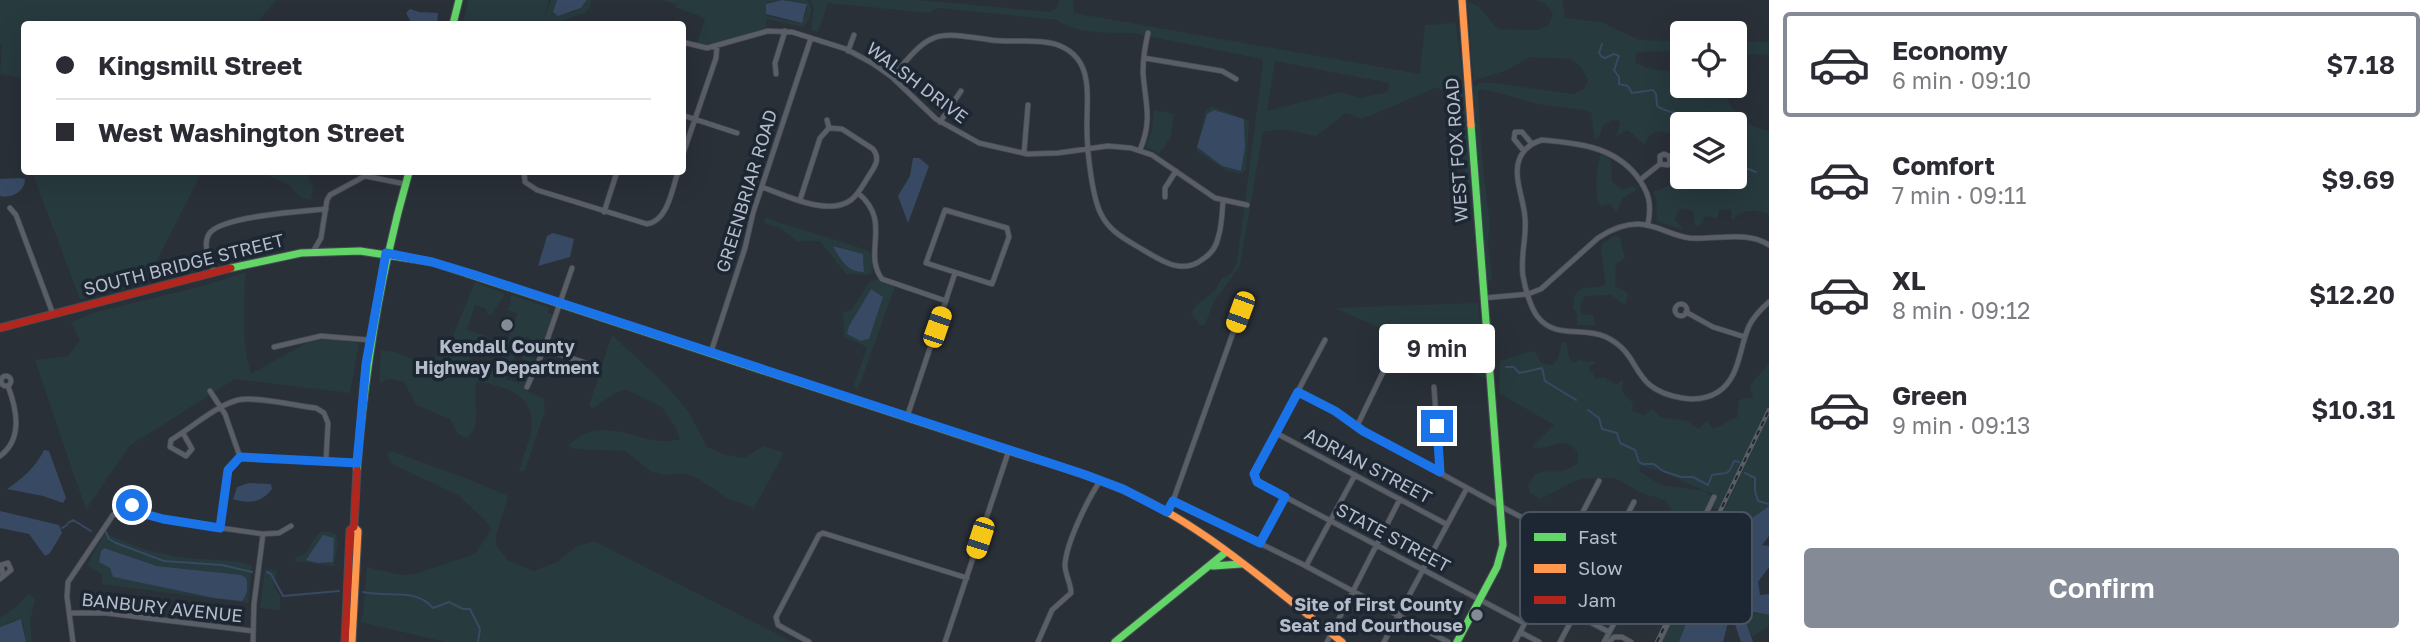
<!DOCTYPE html>
<html lang="en">
<head>
<meta charset="utf-8">
<style>
	body { margin:0; font-family:"Golos Text",sans-serif; background:#f2f2f3; color:#2b2b33; height:100vh; display:flex; flex-direction:column; font-size:26px; white-space:nowrap }
	* { box-sizing:border-box; margin:0 }
	p { font-size:23px; color:#7c7c81 }
	.icon { flex:none; width:38px; height:38px; fill:none; stroke:currentColor; stroke-width:2; stroke-linecap:round; stroke-linejoin:round }
	.map { position:relative; flex:1; overflow:hidden }
	.drawer { display:flex; flex-direction:column; background:#fff; width:665px }
	.drawer>* { flex:none }
	.top-card { position:absolute; left:21px; top:21px; width:665px; height:154px; border-radius:7px; box-shadow:0 7px 28px #0002; display:grid; align-content:center; height:154px; padding:0 35px; background:#fff }
	.controls { position:absolute; left:1670px; top:21px; display:grid; gap:14px }
	.controls a { display:grid; place-items:center; width:77px; height:77px; border-radius:7px; background:#fff; box-shadow:0 7px 28px #0002; font-size:35px }
	.end { position:absolute; width:32px; height:32px; margin:-16px; border:9px solid #1a73e8; background:#fff; box-shadow:0 0 0 4px #fff }
	.from { border-radius:50% }
	.bubble { position:absolute; height:49px; border-radius:7px; background:#fff; box-shadow:0 7px 28px #0002; font-size:23px; font-weight:600; line-height:49px; text-align:center }
	.car { position:absolute; width:21px; height:42px; margin:-21px -10px; border-radius:9px; box-shadow:0 0 5px 2px #0007; background:linear-gradient(#f5c518 24%,#345 0 40%,#f5c518 0 76%,#345 0 86%,#f5c518 0) }
	.top-card b { display:flex; align-items:center; gap:24px; height:66px; font-size:26px }
	.top-card b+b { border-top:2px solid #e1e1e2 }
	.top-card i { width:18px; height:18px; background:#2b2b33 }
	ul { padding:12px 0 0; list-style:none }
	li { display:flex; align-items:center; gap:21px; height:105px; margin:0 14px 10px; padding:0 21px; border:4px solid transparent; border-radius:7px }
	li div { flex:1 }
	li b { display:block; font-size:26px }
	li em { font-style:normal; font-weight:600 }
	li.active { border-color:#848b96 }
	li>.icon { width:63px; height:63px; stroke-width:1.5 }
	.primary-button { display:flex; gap:14px; margin-top:auto; padding:14px 35px }
	.primary-button a { flex:1; height:80px; border-radius:7px; background:#848b96; color:#fff; font-size:28px; font-weight:600; line-height:80px; text-align:center }
	main { display:flex; flex:1; min-height:0 }
	.map>svg:first-child { display:block }
	.green { fill:#273a3e; fill-rule:evenodd }
	.water { fill:#384963 }
	.lines { fill:none; stroke-linecap:round; stroke-linejoin:round }
	.stream { stroke:#384963; stroke-width:2 }
	.street-casing { stroke:#484c53; stroke-width:6 }
	.fast-casing { stroke:#484c53; stroke-width:9 }
	.slow-casing { stroke:#484c53; stroke-width:9 }
	.jam-casing { stroke:#484c53; stroke-width:9 }
	.street { stroke:#5a5e66; stroke-width:4.5 }
	.fast { stroke:#63d668; stroke-width:7 }
	.slow { stroke:#ff974d; stroke-width:7 }
	.jam { stroke:#b3261e; stroke-width:7 }
	.rail-casing { stroke:#595d64; stroke-width:4.5 }
	.rail { stroke:#1d2633; stroke-width:2; stroke-dasharray:5; stroke-linecap:butt }
	.route { stroke:#1a73e8; stroke-width:9 }
	.poi-dot { fill:#848b96; stroke:#1d2633; stroke-width:2.5 }
	.labels { text-anchor:middle; stroke-width:7; stroke-linejoin:round; paint-order:stroke }
	.street-label { font-size:18px; fill:#b4bcc9; stroke:#1d2633 }
	.poi-label { font-size:18px; font-weight:bold; fill:#b4bcc9; stroke:#1d2633 }
	.key { fill:#1d2633; stroke:#4a5360; stroke-width:2 }
	.key-label { font-size:19px; fill:#b4bcc9 }
</style>
</head>
<body>
<main>
<div class="map">
<svg width="1769" height="642" viewBox="0 0 1769 642">
	<rect width="100%" height="100%" fill="#2a3038"/>
	<path class="green" d="M0,0H277L256,24H24V78L0,74L2,46L0,43Z
		M468,0H549L544,18L551,0H557L554,14C564,16 584,11 587,0H591L590,7L585,13L551,24H463Z
		M661,0H807C815,8 810,19 803,27L766,19V29L704,45L697,44L705,18L674,7L679,1L675,4ZM782,0L806,3C809,9 805,19 800,23L767,16L768,2Z
		M811,0H918L1050,12L1057,8L1059,0H1073L1074,13L1420,74L1425,25L1456,23L1475,183L1466,192L1459,100L1437,87L1362,119L1346,113L1316,136L1282,129L1263,132L1240,266L1213,303L1205,325H1200L1191,314L1197,305L1215,290L1222,278L1231,274L1237,262L1263,64L1262,59L1132,33C1111,33 1074,34 1057,20L937,8L929,13L828,3L818,32L811,30L814,8ZM1275,61L1389,83L1388,92L1360,98L1340,92L1267,111Z
		M1534,0H1562L1565,18L1601,22L1639,40L1682,41V51L1637,52L1635,62C1648,71 1666,71 1682,72V86H1721C1730,108 1743,126 1769,131V215C1757,208 1742,210 1732,220L1731,209L1719,210L1717,218L1704,216L1703,222L1697,226L1695,225L1693,211L1682,208L1679,210L1675,220L1684,229L1661,223L1657,220L1656,199L1653,192L1671,185H1684L1691,177H1734V124H1682V140C1668,131 1650,125 1645,145L1629,131H1626L1616,136L1620,125L1619,121L1612,120L1603,125L1599,137L1595,140L1591,112C1573,107 1554,108 1535,103C1517,99 1499,92 1480,89L1478,93L1483,169L1490,224L1488,241L1492,281L1487,280L1473,87L1480,83H1492L1574,94L1584,89L1588,80L1581,67L1570,59L1531,57L1507,70L1473,81L1468,2L1478,6L1498,29L1536,30L1548,26L1553,14L1545,3Z
		M1734,42H1769V55L1734,54Z
		M1212,106L1249,121L1246,170L1242,173L1228,171L1196,151L1206,110ZM1215,110L1244,119L1245,148L1241,171L1222,166L1197,147L1207,114Z
		M1154,110L1174,114L1171,137L1159,154L1146,147L1152,130Z
		M1603,155L1611,160L1612,181L1622,190L1632,186L1636,190L1622,199L1616,213L1610,204L1601,207C1593,195 1597,171 1600,156Z
		M32,172H202L145,284L80,299Z
		M259,172H307L313,188L311,200L299,196L288,184Z
		M765,218L867,250L871,254L872,273C863,278 855,271 847,275L820,241H797L780,228L764,223ZM834,246L863,254L864,272C847,272 840,261 834,246Z
		M1614,236L1620,237L1625,258L1616,264L1615,286L1628,293L1626,304L1621,303L1612,295L1585,296C1581,301 1579,309 1582,315H1593L1596,325H1577V313L1573,309C1574,281 1586,291 1606,285L1601,251L1603,243Z
		M246,272C243,306 242,341 251,374L312,340L330,339L359,343L350,393L235,379L129,446L86,510L35,360L68,356L80,340L71,322L96,312L199,287Z
		M878,279L895,287L858,389L854,385L867,347L844,337V320L842,313L852,309L870,281ZM871,289L878,312L869,339L860,341L861,306Z
		M475,282L505,294L491,315L487,314V309L475,305L467,330L486,336L484,342L476,343L468,362L477,367L482,366L498,370L502,366L501,359L505,347L517,351L506,379L518,383L526,361L521,359L523,356L528,354L535,359L525,388L528,392L543,398L545,410L525,470L519,472C521,461 526,451 529,440C541,397 511,388 477,381C471,399 484,424 467,438L458,434L450,419L416,405L404,382C394,379 387,377 379,384L381,351C396,349 408,359 423,363L440,355L448,348Z
		M512,295L550,308L548,313L552,315L548,331L538,353L532,352L527,348L529,337L526,336L523,345L519,348L498,341L507,343L517,314L508,310L511,300L509,299Z
		M1478,303L1486,362V378L1463,370L1461,363L1335,308Z
		M612,335L666,385L688,411L705,443V446L726,455L744,458L763,446L784,453L754,508L727,498L699,479L684,473L668,475L652,472L625,451L575,449L568,446C605,408 643,451 680,439L676,428L662,407L627,390L617,392L592,409L589,405Z
		M1562,342L1567,343L1569,358L1574,363L1580,360L1589,362L1595,361V363L1589,368L1596,379L1604,377L1616,385L1623,379L1622,392L1633,403L1632,411L1644,415L1652,409L1660,417L1687,421L1699,429L1707,421L1713,428C1724,427 1726,418 1737,418L1739,401L1744,398L1751,399L1753,394L1750,389C1752,377 1764,373 1769,362V406L1719,509L1714,508L1716,495L1705,491L1712,497L1700,524L1688,519L1683,531L1688,535L1686,538L1690,542L1686,552L1673,551L1665,564L1677,570L1676,573L1663,570L1653,563L1644,574V579L1621,567L1620,563L1612,559L1614,554L1626,560L1643,529L1647,531L1646,544L1652,553L1660,551L1664,539L1670,543L1677,532L1670,528L1673,519L1672,510L1665,500L1641,493L1615,478H1588L1577,480L1540,499L1530,493L1528,485L1535,474C1555,467 1558,478 1578,463V453C1562,432 1551,452 1532,447L1554,425L1499,393L1500,361L1532,351L1536,353L1541,363L1552,365L1558,359ZM1641,466L1660,471L1705,491L1661,485L1639,471Z
		M1769,415V506L1741,526L1716,560L1699,590L1680,642H1662Z
		M391,451L473,481L508,496L496,536V545L508,560L534,571L557,562L575,547L594,541L793,642H445L360,622L363,614L367,567L401,575L415,574L475,554L491,530L488,523L458,495L392,464L387,454Z
		M325,531L336,534L338,544L334,566L295,561L296,557L306,553L318,533Z
		M105,533C130,545 159,555 188,558C208,560 232,559 252,565L248,603L101,584L103,575L87,565ZM104,548L157,566L188,569L214,598L113,577Z
		M265,569L277,571L274,588L280,595V610L260,608Z
		M29,594L35,600L30,620L32,642H26L23,622L13,621L0,627V618L16,607Z
		M1755,612L1769,615V626L1752,637L1745,619L1747,614Z"/>
	<path class="water" d="M557,0H587L581,8L558,16L553,12Z
		M782,0L807,4L802,23L766,14V4Z
		M410,9L419,12L438,13L437,24H412L406,13Z
		M1214,110L1244,119L1245,148L1241,171L1222,166L1197,147L1207,114Z
		M913,158H919L929,166L908,223L898,196L910,176Z
		M20,178L25,179C25,191 12,199 0,196V179Z
		M553,233L574,239L570,257L538,266L547,236Z
		M833,246L863,254L864,272C847,272 841,261 833,246Z
		M871,289L883,297L869,339L861,341L847,334L849,326Z
		M44,450L49,451L66,498L63,503L43,496L7,489C23,478 35,468 44,450Z
		M249,483L271,484L272,489C261,503 249,504 233,499L237,487Z
		M1769,506V536L1762,545L1769,546V567L1758,582L1760,595L1769,594V615L1755,612L1747,614L1745,619L1753,642H1741L1733,618L1727,626L1723,642H1679L1699,590L1716,560L1741,526Z
		M0,511L59,525L62,533L50,553L45,556L29,534L0,528Z
		M323,535L334,538L333,562L318,563L306,560Z
		M104,548L157,566L241,575L246,578C248,586 248,594 242,601L214,598L113,577L110,568L99,562L101,551Z
		M21,619L26,642H0V627Z"/>
	<g class="lines">
		<path class="stream" d="M1602,44L1599,53L1602,57L1605,58L1614,54L1619,56L1614,70L1619,77V84L1628,86L1632,93L1653,90L1656,94L1657,106C1664,112 1684,114 1694,118L1698,124
			M1734,168H1746L1756,172
			M1506,367H1514L1519,373L1542,368L1545,381L1576,400
			M1588,410L1599,418L1602,429L1617,433L1620,443L1635,450L1639,462L1643,464H1654L1663,471L1681,477H1693L1708,485L1712,475C1727,472 1728,477 1734,461L1739,462
			M1745,473L1755,478V491L1758,501L1769,504
			M68,523L73,520L91,531
			M62,528L67,525
			M106,532L109,539L116,543L164,561L222,565L252,572
			M267,572L271,574L283,596L339,591
			M363,592C389,598 415,587 433,608L449,602L463,609H470L480,629L478,642"/>
		<g class="street-casing">
			<path id="street" d="M682,42L707,48L768,31L792,32L846,49L872,63L892,77L936,119L979,143L1027,154L1058,153L1108,146L1131,148L1152,155L1215,198L1247,205
				M848,51L854,35
				M1144,58L1222,71L1236,79
				M776,74L775,63L785,31
				M892,77C931,31 932,31 991,40C1012,43 1035,38 1055,44C1096,57 1086,97 1087,130C1087,150 1092,197 1101,214C1109,231 1125,239 1140,248C1160,260 1182,276 1203,259C1211,254 1216,247 1218,238C1222,226 1222,213 1223,201
				M682,115L737,133
				M827,120L829,128
				M940,122L961,91
				M1140,150C1153,119 1145,103 1143,72C1143,59 1145,46 1148,33
				M1524,151L1514,139L1515,132H1522L1532,144
				M1024,153L1028,105
				M682,157L716,58L717,46
				M524,172L525,182L537,190L647,224C668,221 672,189 678,172
				M1640,180L1660,164L1668,165L1670,161L1669,156L1664,154L1660,156V164
				M762,187C785,195 828,217 851,200C859,194 864,183 870,174C876,165 880,158 873,149L842,129L829,128L820,138L800,200
				M858,193C893,222 862,252 882,279L946,301
				M1165,197V188L1176,171
				M10,208L16,215L53,314
				M945,210L1007,228L1009,237L992,284L926,263Z
				M604,212L617,172
				M1648,224C1652,203 1649,192 1636,175C1612,146 1577,143 1542,140C1531,143 1523,149 1519,160C1513,177 1524,200 1525,218C1527,237 1520,256 1523,276C1525,288 1530,306 1537,316C1555,340 1583,326 1606,337C1644,355 1628,389 1682,398C1694,400 1707,399 1718,392C1740,378 1739,348 1749,326C1754,316 1761,309 1769,302
				M314,250L321,238L327,200L330,195L365,176L405,184
				M214,271C210,260 202,245 209,234C220,216 304,211 326,209
				M1484,298L1528,294L1541,289L1598,238C1610,230 1622,224 1638,224C1656,224 1671,236 1690,238C1715,240 1747,230 1769,245
				M1675 310a6 6 0 1 1 12 0a6 6 0 1 1-12 0Z
				M1686,312L1713,327L1745,337
				M274,347L321,336L370,340
				M544,349L595,366
				M711,352L745,248L753,213L811,38
				M1 381a5 5 0 1 1 10 0a5 5 0 1 1-10 0Z
				M527,387L544,349L572,268
				M1434,387L1440,472
				M210,391L225,414L240,457
				M1298,392L1335,411L1363,431L1502,507L1668,594L1678,602L1659,642
				M907,417L955,273
				M1357,426L1386,366
				M183,433L192,449L186,456L170,447L171,440C190,429 217,405 238,400C255,396 297,406 316,408L324,413L328,423L326,460
				M1276,433L1446,524
				M0,456C23,439 17,410 8,386
				M1254,474L1257,482L1524,623
				M1254,474L1325,340
				M1173,501L1302,564L1448,642
				M130,510L137,489
				M1167,511L1174,498L1244,302
				M1627,518L1650,530
				M220,528L228,470L240,457L357,463
				M1260,543L1285,497
				M1306,566L1355,475
				M0,579L11,570L8,563L1,565L3,575
				M1668,594L1714,497
				M1539,595L1609,632
				M69,613H106L253,631
				M1520,632L1539,642
				M73,642L67,597L68,582L113,515L130,510L172,521L263,534L279,533L291,526
				M253,642L254,604L263,534
				M809,642L778,625L776,617L819,535L823,533L967,578
				M945,642L1009,450
				M1038,642L1052,610L1071,593C1071,583 1065,575 1065,565C1066,543 1088,499 1100,481
				M1327,642L1400,499
				M1384,642L1467,488
				M1515,642L1599,481
				M1560,642L1634,502
				M1604,642L1638,579
				M1609,642L1614,637H1622L1631,642"/>
		</g>
		<g class="fast-casing">
			<path id="fast" d="M453,24L459,0
				M231,268L301,253L360,251L432,262L1000,448
				M357,469C365,368 381,269 409,172
				M1213,566L1241,564
				M1115,642L1226,552
				M1457,642L1497,567L1503,545L1471,125"/>
		</g>
		<g class="slow-casing">
			<path id="slow" d="M1462,0L1471,125
				M1000,448C1037,460 1075,470 1112,485C1198,519 1270,586 1342,642
				M352,642L358,531L354,527"/>
		</g>
		<g class="jam-casing">
			<path id="jam" d="M0,328L231,268
				M345,642L350,530L354,527L357,469"/>
		</g>
		<use href="#street" class="street"/>
		<use href="#fast" class="fast"/>
		<use href="#slow" class="slow"/>
		<use href="#jam" class="jam"/>
		<g class="rail-casing">
			<path id="rail" d="M1657,642L1769,410"/>
		</g>
		<use href="#rail" class="rail"/>
	</g>
	<g class="lines">
		<path class="route" d="M132,505L130,510L163,519L220,528L228,470L240,457L357,463L366,364L386,253L432,262L472,274L1083,474L1123,489L1167,512L1173,501L1260,543L1285,497L1257,482L1254,474L1298,392L1335,411L1363,431L1440,472L1437,426"/>
	</g>
	<g class="poi-dot">
		<circle cx="507" cy="325" r="7"/>
		<circle cx="1477" cy="615" r="7"/>
	</g>
	<g class="labels">
		<g class="street-label">
			<text transform="translate(917 83) rotate(37)" y="6">WALSH DRIVE</text>
			<text transform="translate(1457 150) rotate(-94)" y="6">WEST FOX ROAD</text>
			<text transform="translate(747 191) rotate(-73)" y="6">GREENBRIAR ROAD</text>
			<text transform="translate(184 265) rotate(-14)" y="6">SOUTH BRIDGE STREET</text>
			<text transform="translate(1368 466) rotate(28)" y="6">ADRIAN STREET</text>
			<text transform="translate(1393 538) rotate(28)" y="6">STATE STREET</text>
			<text transform="translate(162 608) rotate(6)" y="6">BANBURY AVENUE</text>
		</g>
		<g class="poi-label">
			<text x="507" y="353">Kendall County<tspan x="507" dy="21">Highway Department</tspan></text>
			<text x="1463" y="611" text-anchor="end">Site of First County<tspan x="1463" dy="21">Seat and Courthouse</tspan></text>
		</g>
	</g>
	<rect x="1520" y="512" width="232" height="112" rx="10" class="key"/>
	<rect x="1534" y="533" width="32" height="8" fill="#63d668"/>
	<rect x="1534" y="564" width="32" height="9" fill="#ff974d"/>
	<rect x="1534" y="596" width="32" height="8" fill="#b3261e"/>
	<g class="key-label">
		<text x="1578" y="544">Fast</text>
		<text x="1578" y="575">Slow</text>
		<text x="1578" y="607">Jam</text>
	</g>
</svg>
<div class="controls">
<a><svg class="icon" aria-label="locate" viewBox="0 0 24 24"><circle cx="12" cy="12" r="6"/><path d="M12 2v4M12 18v4M2 12h4M18 12h4"/></svg></a>
<a><svg class="icon" aria-label="layers" viewBox="0 0 24 24"><path d="M12 4l9 5-9 5-9-5zM3 14l9 5 9-5"/></svg></a>
</div>
<i class="end from" style="left:132px;top:505px"></i>
<i class="end" style="left:1437px;top:426px"></i>
<div class="bubble" style="left:1379px;top:324px;width:116px">9 min</div>
<i class="car" style="left:1240px;top:312px;rotate:200deg"></i>
<i class="car" style="left:937px;top:327px;rotate:19deg"></i>
<i class="car" style="left:980px;top:538px;rotate:198deg"></i>
<div class="top-card">
<b><i class="from"></i>Kingsmill Street</b>
<b><i></i>West Washington Street</b>
</div>
</div>
<section class="drawer">
<ul>
<li class="active"><svg class="icon" aria-label="car" viewBox="0 0 24 24"><path d="M5 17H2v-5l4-1 3-4h7l3 4 3 1v5h-3M9 17h6M6 11h13"/><circle cx="7" cy="17" r="2"/><circle cx="17" cy="17" r="2"/></svg><div><b>Economy</b><p>6 min · 09:10</p></div><em>$7.18</em></li>
<li><svg class="icon" aria-label="car" viewBox="0 0 24 24"><path d="M5 17H2v-5l4-1 3-4h7l3 4 3 1v5h-3M9 17h6M6 11h13"/><circle cx="7" cy="17" r="2"/><circle cx="17" cy="17" r="2"/></svg><div><b>Comfort</b><p>7 min · 09:11</p></div><em>$9.69</em></li>
<li><svg class="icon" aria-label="car" viewBox="0 0 24 24"><path d="M5 17H2v-5l4-1 3-4h7l3 4 3 1v5h-3M9 17h6M6 11h13"/><circle cx="7" cy="17" r="2"/><circle cx="17" cy="17" r="2"/></svg><div><b>XL</b><p>8 min · 09:12</p></div><em>$12.20</em></li>
<li><svg class="icon" aria-label="car" viewBox="0 0 24 24"><path d="M5 17H2v-5l4-1 3-4h7l3 4 3 1v5h-3M9 17h6M6 11h13"/><circle cx="7" cy="17" r="2"/><circle cx="17" cy="17" r="2"/></svg><div><b>Green</b><p>9 min · 09:13</p></div><em>$10.31</em></li>
</ul>
<div class="primary-button"><a>Confirm</a></div>
</section>
</main>
</body>
</html>
